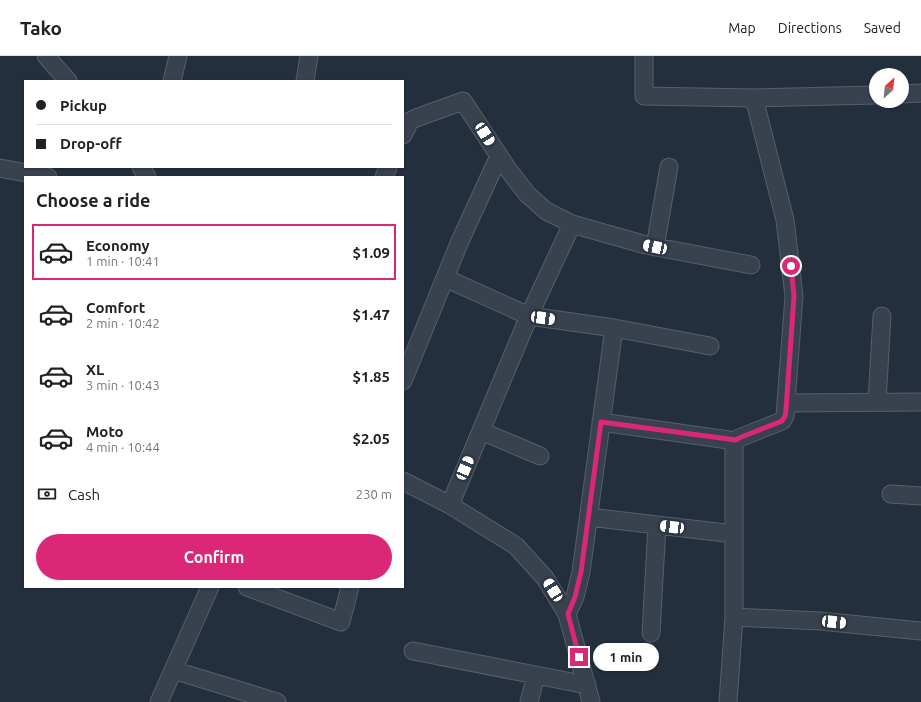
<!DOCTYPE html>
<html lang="en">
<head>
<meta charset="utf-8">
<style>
	body { margin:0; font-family:Ubuntu,sans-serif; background:#f2f2f2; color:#202124; height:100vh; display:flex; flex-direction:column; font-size:15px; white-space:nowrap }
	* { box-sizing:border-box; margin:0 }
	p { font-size:13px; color:#757577 }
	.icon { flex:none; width:22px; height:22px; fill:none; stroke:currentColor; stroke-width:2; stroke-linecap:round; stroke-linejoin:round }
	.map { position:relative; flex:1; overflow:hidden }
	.side { position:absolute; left:24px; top:120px; width:380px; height:412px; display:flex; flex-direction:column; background:#fff; border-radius:0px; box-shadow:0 1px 3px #0004 }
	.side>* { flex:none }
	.banner { position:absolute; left:24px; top:24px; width:380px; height:88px; border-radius:0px; box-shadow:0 1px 3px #0004; display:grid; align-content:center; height:88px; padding:0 12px; background:#fff }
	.needle { width:26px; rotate:27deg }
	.controls { position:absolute; left:869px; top:12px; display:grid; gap:8px }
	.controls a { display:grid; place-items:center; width:40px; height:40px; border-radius:50%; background:#fff; box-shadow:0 1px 3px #0004; font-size:20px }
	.end { position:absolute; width:18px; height:18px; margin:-9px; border:5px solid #db2777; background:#fff; box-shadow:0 0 0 2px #fff }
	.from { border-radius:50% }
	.bubble { position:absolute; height:28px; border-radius:14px; background:#fff; box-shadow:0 1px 3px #0004; font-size:13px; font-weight:600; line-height:28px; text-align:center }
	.car { position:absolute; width:12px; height:24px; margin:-12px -6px; border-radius:5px; box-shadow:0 0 3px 1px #0007; background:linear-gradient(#fff 24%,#345 0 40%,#fff 0 76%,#345 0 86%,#fff 0) }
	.banner b { display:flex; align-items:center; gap:14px; height:38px; font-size:15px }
	.banner b+b { border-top:1px solid #e0e0e0 }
	.banner i { width:10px; height:10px; background:#202124 }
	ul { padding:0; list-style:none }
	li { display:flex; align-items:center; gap:12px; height:56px; margin:0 8px 6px; padding:0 4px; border:2px solid transparent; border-radius:0px }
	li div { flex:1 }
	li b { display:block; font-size:15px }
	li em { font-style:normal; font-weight:600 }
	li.current { border-color:#db2777 }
	li>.icon { width:36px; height:36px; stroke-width:1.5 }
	h2 { padding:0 12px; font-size:18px; line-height:48px }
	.pay { display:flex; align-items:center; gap:10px; height:44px; padding:0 12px; font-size:15px }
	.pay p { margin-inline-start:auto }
	.cta { display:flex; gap:8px; margin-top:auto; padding:8px 12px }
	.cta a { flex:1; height:46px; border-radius:24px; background:#db2777; color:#fff; font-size:16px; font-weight:600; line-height:46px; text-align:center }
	header { display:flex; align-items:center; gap:24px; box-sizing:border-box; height:56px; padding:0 20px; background:#fff; border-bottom:1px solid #e0e0e0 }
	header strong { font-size:19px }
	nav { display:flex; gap:22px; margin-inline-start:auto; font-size:14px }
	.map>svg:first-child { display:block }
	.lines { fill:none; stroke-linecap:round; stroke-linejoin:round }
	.street-casing { stroke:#565f6c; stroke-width:19 }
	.street { stroke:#38414e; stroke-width:17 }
	.route { stroke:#db2777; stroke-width:5 }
</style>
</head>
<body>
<header>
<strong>Tako</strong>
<nav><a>Map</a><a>Directions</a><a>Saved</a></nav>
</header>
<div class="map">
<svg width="921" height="646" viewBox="0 0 921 646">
	<rect width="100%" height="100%" fill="#242f3e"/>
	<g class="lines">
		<g class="street-casing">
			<path id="street" d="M46,0L68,25
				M644,0V40L754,42L876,39
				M172,25L178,0
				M305,25L309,0
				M902,38L921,37
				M403,79L410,65L416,62L463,45L507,112L527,138L546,155L572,168L646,189L751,209
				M141,111L147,121
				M0,112L48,121
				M384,121L388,111
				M655,191L669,111
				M445,222L529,260L614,272L710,290
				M403,325L460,185L499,100
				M877,346L882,260
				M786,347L921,346
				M601,366L736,385
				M481,375L540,400
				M403,425L450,449L516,490L545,522L567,558L591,646
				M891,438L921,440
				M450,449L529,260L572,168
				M589,461L734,478
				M247,531L341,566L350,531
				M567,558L575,541L581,516L614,272
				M734,561L820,565L921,575
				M651,577L657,469
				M413,595L587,629
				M173,614L277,646
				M159,646L210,531
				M529,646L536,619
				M728,646L734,561V389L736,385L739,382L782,365L785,360L794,240L785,164L754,42"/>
		</g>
		<use href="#street" class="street"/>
	</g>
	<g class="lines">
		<path class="route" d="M579,601L568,558L575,541L581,516L601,366L736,384L739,382L782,365L785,360L786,354L794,240L791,210"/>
	</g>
</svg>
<div class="controls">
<a><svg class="needle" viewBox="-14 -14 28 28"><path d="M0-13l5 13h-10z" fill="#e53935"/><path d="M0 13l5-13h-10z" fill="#757577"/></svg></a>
</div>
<i class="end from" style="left:791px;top:210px"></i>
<i class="end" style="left:579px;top:601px"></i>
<div class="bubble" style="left:593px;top:587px;width:66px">1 min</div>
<i class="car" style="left:485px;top:78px;rotate:147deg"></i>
<i class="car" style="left:655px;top:191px;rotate:282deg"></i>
<i class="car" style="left:543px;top:262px;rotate:98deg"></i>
<i class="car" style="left:465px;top:412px;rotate:23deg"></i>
<i class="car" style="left:672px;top:471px;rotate:277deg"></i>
<i class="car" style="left:553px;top:534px;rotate:328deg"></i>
<i class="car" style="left:834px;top:566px;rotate:96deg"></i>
<div class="banner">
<b><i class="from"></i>Pickup</b>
<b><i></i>Drop-off</b>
</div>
<section class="side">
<h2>Choose a ride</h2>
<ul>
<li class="current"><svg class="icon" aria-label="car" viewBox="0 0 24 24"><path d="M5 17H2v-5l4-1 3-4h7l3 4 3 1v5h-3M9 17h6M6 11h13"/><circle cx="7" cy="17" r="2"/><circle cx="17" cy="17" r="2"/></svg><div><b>Economy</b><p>1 min · 10:41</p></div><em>$1.09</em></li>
<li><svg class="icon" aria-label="car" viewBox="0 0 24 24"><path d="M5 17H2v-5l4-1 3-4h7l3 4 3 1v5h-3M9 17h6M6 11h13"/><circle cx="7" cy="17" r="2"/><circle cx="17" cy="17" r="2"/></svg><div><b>Comfort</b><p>2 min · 10:42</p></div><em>$1.47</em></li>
<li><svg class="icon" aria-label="car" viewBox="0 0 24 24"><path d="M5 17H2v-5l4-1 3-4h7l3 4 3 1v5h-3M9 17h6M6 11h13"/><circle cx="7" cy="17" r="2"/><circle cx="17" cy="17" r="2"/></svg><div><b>XL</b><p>3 min · 10:43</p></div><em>$1.85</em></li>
<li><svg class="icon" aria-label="car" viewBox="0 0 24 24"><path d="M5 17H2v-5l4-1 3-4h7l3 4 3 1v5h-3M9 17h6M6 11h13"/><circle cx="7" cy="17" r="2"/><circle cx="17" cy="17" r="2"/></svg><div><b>Moto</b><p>4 min · 10:44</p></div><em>$2.05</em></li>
</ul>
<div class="pay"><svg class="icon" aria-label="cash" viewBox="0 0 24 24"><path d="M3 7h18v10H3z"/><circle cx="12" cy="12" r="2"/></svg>Cash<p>230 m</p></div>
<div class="cta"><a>Confirm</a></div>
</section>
</div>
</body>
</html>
